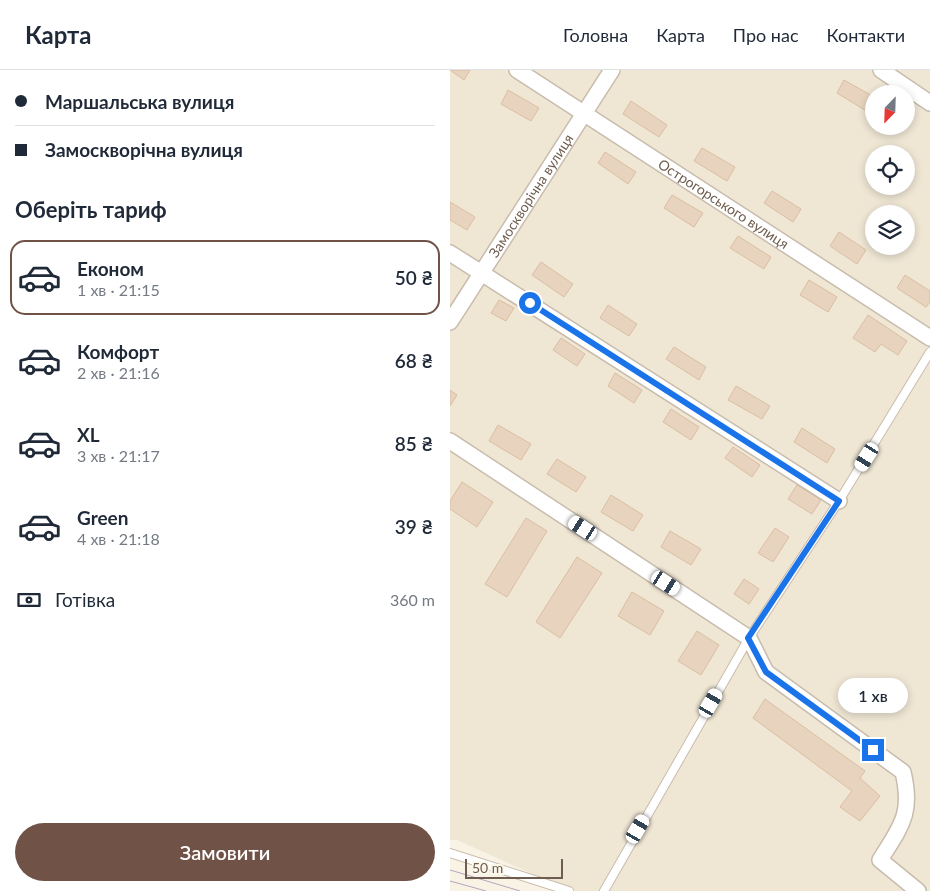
<!DOCTYPE html>
<html lang="uk">
<head>
<meta charset="utf-8">
<style>
	body { margin:0; font-family:Lato,sans-serif; background:#f2f2f3; color:#1f2937; height:100vh; display:flex; flex-direction:column; font-size:19px; white-space:nowrap }
	* { box-sizing:border-box; margin:0 }
	p { font-size:16px; color:#747a83 }
	.icon { flex:none; width:28px; height:28px; fill:none; stroke:currentColor; stroke-width:2; stroke-linecap:round; stroke-linejoin:round }
	.map { position:relative; flex:1; overflow:hidden }
	.drawer { display:flex; flex-direction:column; background:#fff; width:450px }
	.drawer>* { flex:none }
	.guide { display:grid; align-content:center; height:110px; padding:0 15px; background:#fff }
	.needle { width:32px; rotate:203deg }
	.tools { position:absolute; left:415px; top:15px; display:grid; gap:10px }
	.tools a { display:grid; place-items:center; width:50px; height:50px; border-radius:50%; background:#fff; box-shadow:0 2px 8px #0003; font-size:25px }
	.scale { position:absolute; left:15px; bottom:12px; width:98px; box-sizing:border-box; padding-left:5px; border:2px solid #6e5d4e; border-top:0; font-size:14px; line-height:18px; white-space:nowrap; color:#6e5d4e; -webkit-text-stroke:4px #fcf7eb; paint-order:stroke }
	.end { position:absolute; width:22px; height:22px; margin:-11px; border:6px solid #1a73e8; background:#fff; box-shadow:0 0 0 2px #fff }
	.from { border-radius:50% }
	.bubble { position:absolute; height:35px; border-radius:18px; background:#fff; box-shadow:0 2px 8px #0003; font-size:16px; font-weight:600; line-height:35px; text-align:center }
	.car { position:absolute; width:15px; height:30px; margin:-15px -8px; border-radius:6px; box-shadow:0 0 4px 1px #0007; background:linear-gradient(#fff 24%,#345 0 40%,#fff 0 76%,#345 0 86%,#fff 0) }
	.guide b { display:flex; align-items:center; gap:18px; height:48px; font-size:19px }
	.guide b+b { border-top:1px solid #e0e1e3 }
	.guide i { width:12px; height:12px; background:#1f2937 }
	ul { padding:0; list-style:none }
	li { display:flex; align-items:center; gap:15px; height:75px; margin:0 10px 8px; padding:0 5px; border:2px solid transparent; border-radius:15px }
	li div { flex:1 }
	li b { display:block; font-size:19px }
	li em { font-style:normal; font-weight:600 }
	li.on { border-color:#705247 }
	li>.icon { width:45px; height:45px; stroke-width:1.5 }
	h2 { padding:0 15px; font-size:22px; line-height:60px }
	.pay { display:flex; align-items:center; gap:12px; height:55px; padding:0 15px; font-size:19px }
	.pay p { margin-inline-start:auto }
	.primary-button { display:flex; gap:10px; margin-top:auto; padding:10px 15px }
	.primary-button a { flex:1; height:58px; border-radius:30px; background:#705247; color:#fff; font-size:20px; font-weight:600; line-height:58px; text-align:center }
	header { display:flex; align-items:center; gap:30px; box-sizing:border-box; height:70px; padding:0 25px; background:#fff; border-bottom:1px solid #e0e1e3 }
	header strong { font-size:24px }
	nav { display:flex; gap:28px; margin-inline-start:auto; font-size:18px }
	main { display:flex; flex:1; min-height:0 }
	.map>svg:first-child { display:block }
	.residential { fill:#efe6d4; fill-rule:evenodd }
	.building { fill:#e8d4be; stroke:#dabea3 }
	.lines { fill:none; stroke-linecap:round; stroke-linejoin:round }
	.lane-casing { stroke:#c8bcad; stroke-width:10 }
	.street-casing { stroke:#c8bcad; stroke-width:18 }
	.lane { stroke:#fff; stroke-width:8 }
	.street { stroke:#fff; stroke-width:15 }
	.tram { stroke:#b7a5c0; stroke-width:1 }
	.route { stroke:#1a73e8; stroke-width:6 }
	.labels { text-anchor:middle; stroke-width:4; stroke-linejoin:round; paint-order:stroke }
	.street-label { font-size:14px; fill:#6e5d4e; stroke:#fcf7eb }
</style>
</head>
<body>
<header>
<strong>Карта</strong>
<nav><a>Головна</a><a>Карта</a><a>Про нас</a><a>Контакти</a></nav>
</header>
<main>
<section class="drawer">
<div class="guide">
<b><i class="from"></i>Маршальська вулиця</b>
<b><i></i>Замоскворічна вулиця</b>
</div>
<h2>Оберіть тариф</h2>
<ul>
<li class="on"><svg class="icon" aria-label="car" viewBox="0 0 24 24"><path d="M5 17H2v-5l4-1 3-4h7l3 4 3 1v5h-3M9 17h6M6 11h13"/><circle cx="7" cy="17" r="2"/><circle cx="17" cy="17" r="2"/></svg><div><b>Економ</b><p>1 хв · 21:15</p></div><em>50 ₴</em></li>
<li><svg class="icon" aria-label="car" viewBox="0 0 24 24"><path d="M5 17H2v-5l4-1 3-4h7l3 4 3 1v5h-3M9 17h6M6 11h13"/><circle cx="7" cy="17" r="2"/><circle cx="17" cy="17" r="2"/></svg><div><b>Комфорт</b><p>2 хв · 21:16</p></div><em>68 ₴</em></li>
<li><svg class="icon" aria-label="car" viewBox="0 0 24 24"><path d="M5 17H2v-5l4-1 3-4h7l3 4 3 1v5h-3M9 17h6M6 11h13"/><circle cx="7" cy="17" r="2"/><circle cx="17" cy="17" r="2"/></svg><div><b>XL</b><p>3 хв · 21:17</p></div><em>85 ₴</em></li>
<li><svg class="icon" aria-label="car" viewBox="0 0 24 24"><path d="M5 17H2v-5l4-1 3-4h7l3 4 3 1v5h-3M9 17h6M6 11h13"/><circle cx="7" cy="17" r="2"/><circle cx="17" cy="17" r="2"/></svg><div><b>Green</b><p>4 хв · 21:18</p></div><em>39 ₴</em></li>
</ul>
<div class="pay"><svg class="icon" aria-label="cash" viewBox="0 0 24 24"><path d="M3 7h18v10H3z"/><circle cx="12" cy="12" r="2"/></svg>Готівка<p>360 m</p></div>
<div class="primary-button"><a>Замовити</a></div>
</section>
<div class="map">
<svg width="480" height="821" viewBox="0 0 480 821">
	<rect width="100%" height="100%" fill="#f9f3e5"/>
	<path class="residential" d="M0,0H480V821H120L7,770H0ZM424,24H456V56H424ZM424,84H456V116H424ZM424,144H456V176H424Z"/>
	<path class="building" d="M0,0H20L14,10Z
		M394,10L424,27V32L418,42L387,23Z
		M58,20L89,38L81,51L51,34Z
		M181,31L217,55L209,67L173,44Z
		M252,78L285,97L277,111L244,91Z
		M155,82L186,102L178,114L148,93Z
		M322,121L351,139L343,152L314,133Z
		M222,125L253,143L244,157L214,138Z
		M0,132L25,147L17,160L0,150Z
		M389,162L416,180L407,194L380,176Z
		M288,166L321,187L314,199L280,178Z
		M91,192L123,214L114,227L82,205Z
		M455,205L480,221V232L476,237L447,218Z
		M359,210L387,227L378,242L350,225Z
		M49,230L64,238L56,251L41,243Z
		M158,235L187,254L179,266L150,248Z
		M418,245L457,271L448,285L431,274L425,282L403,268Z
		M111,268L135,284L127,296L103,280Z
		M224,277L256,297L249,310L216,289Z
		M165,303L192,320L184,333L158,316Z
		M286,316L320,336L312,349L278,330Z
		M0,320L7,325L0,336Z
		M221,339L249,357L241,370L213,352Z
		M48,355L81,374L71,390L39,371Z
		M352,358L385,379L377,393L344,372Z
		M283,377L310,395L302,407L275,388Z
		M107,389L136,407L126,422L97,404Z
		M12,412L43,432L27,457L0,439V431Z
		M347,415L371,430L362,444L338,429Z
		M161,425L193,445L183,461L151,442Z
		M76,448L97,461L57,527L35,514Z
		M325,458L339,467L323,492L308,483Z
		M220,461L251,479L241,495L211,477Z
		M127,487L152,503L110,568L86,552Z
		M294,509L309,519L299,534L284,524Z
		M182,522L214,541L200,565L168,546Z
		M247,561L269,575L251,605L228,591Z
		M315,629L415,701L410,708L430,726L410,751L390,737L402,721L303,648Z"/>
	<g class="lines">
		<g class="lane-casing">
			<path id="lane" d="M0,783L119,821
				M154,821L299,568L389,431L480,282"/>
		</g>
		<g class="street-casing">
			<g id="street">
				<path id="s1" d="M67,0L480,268"/>
				<path d="M431,0L480,33"/>
				<path d="M0,183L389,431"/>
				<path id="s2" d="M0,252L162,0"/>
				<path d="M0,371L299,568L316,602L453,702C463,744 451,756 430,790L468,821"/>
			</g>
		</g>
		<use href="#lane" class="lane"/>
		<use href="#street" class="street"/>
		<path class="tram" d="M0,800L70,821
			M0,811L36,821"/>
	</g>
	<g class="lines">
		<path class="route" d="M80,233L389,431L298,568L316,602L423,680"/>
	</g>
	<g class="labels">
		<g class="street-label">
			<text dy="5" stroke="none"><textPath href="#s2" startOffset="150">Замоскворічна вулиця</textPath></text>
			<text dy="5" stroke="none"><textPath href="#s1" startOffset="246">Острогорського вулиця</textPath></text>
		</g>
	</g>
</svg>
<div class="tools">
<a><svg class="needle" viewBox="-14 -14 28 28"><path d="M0-13l5 13h-10z" fill="#e53935"/><path d="M0 13l5-13h-10z" fill="#747a83"/></svg></a>
<a><svg class="icon" aria-label="locate" viewBox="0 0 24 24"><circle cx="12" cy="12" r="6"/><path d="M12 2v4M12 18v4M2 12h4M18 12h4"/></svg></a>
<a><svg class="icon" aria-label="layers" viewBox="0 0 24 24"><path d="M12 4l9 5-9 5-9-5zM3 14l9 5 9-5"/></svg></a>
</div>
<div class="scale">50 m</div>
<i class="end from" style="left:80px;top:233px"></i>
<i class="end" style="left:423px;top:680px"></i>
<div class="bubble" style="left:388px;top:608px;width:70px">1 хв</div>
<i class="car" style="left:417px;top:387px;rotate:212deg"></i>
<i class="car" style="left:133px;top:458px;rotate:303deg"></i>
<i class="car" style="left:216px;top:513px;rotate:123deg"></i>
<i class="car" style="left:261px;top:633px;rotate:30deg"></i>
<i class="car" style="left:188px;top:759px;rotate:30deg"></i>
</div>
</main>
</body>
</html>
